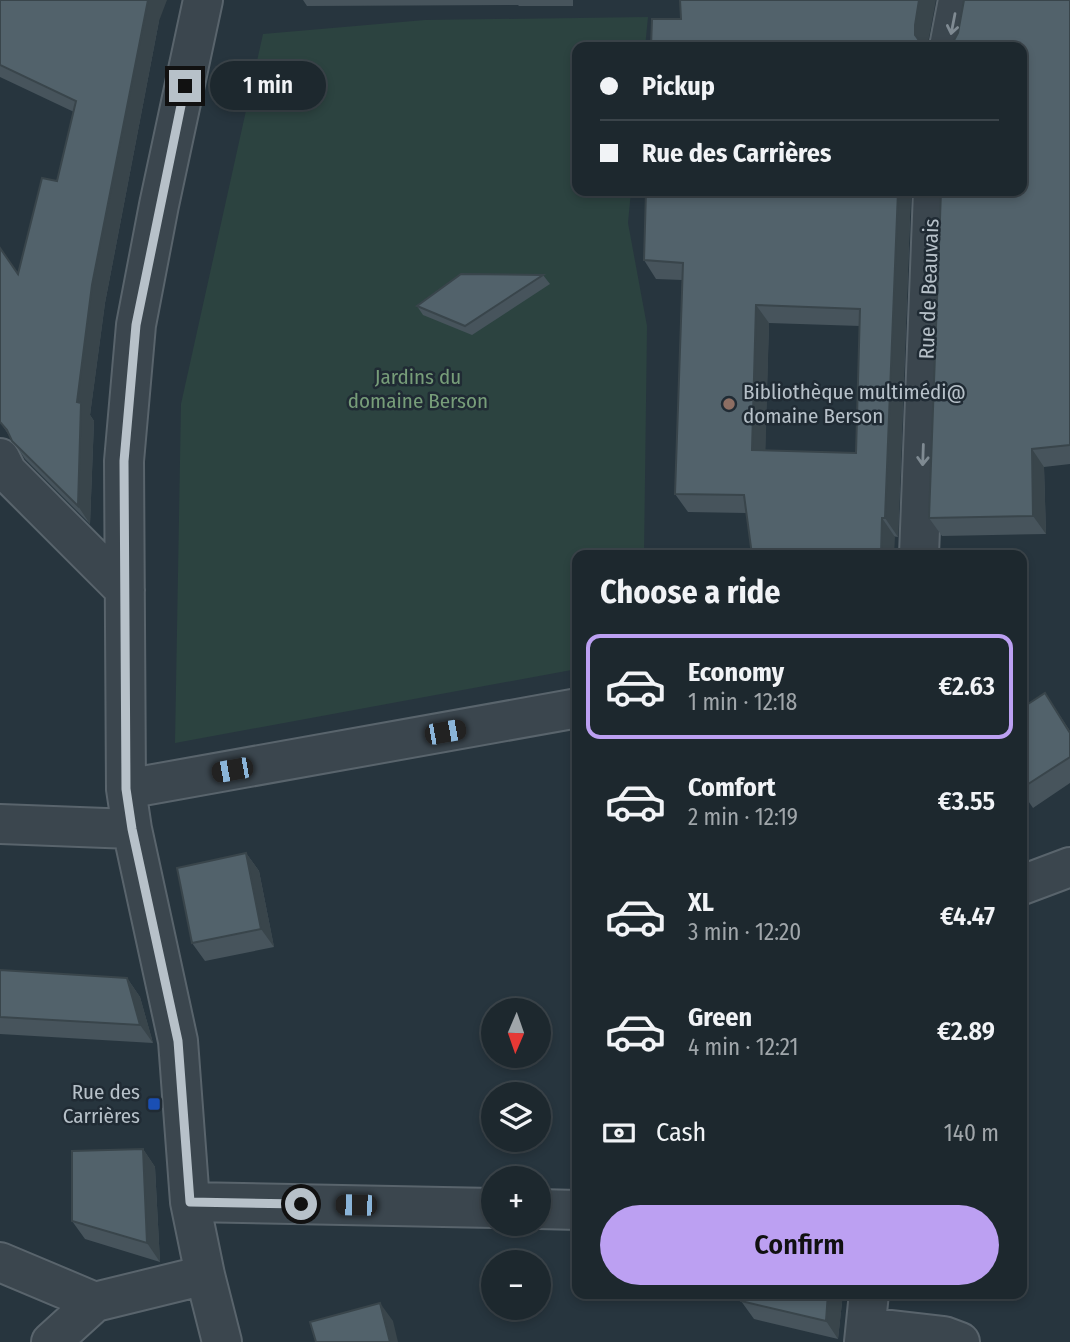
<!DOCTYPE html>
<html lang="en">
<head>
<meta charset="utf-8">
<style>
	body { margin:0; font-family:"Fira Sans Condensed",sans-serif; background:#253036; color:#f1f3f6; height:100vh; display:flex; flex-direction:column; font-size:26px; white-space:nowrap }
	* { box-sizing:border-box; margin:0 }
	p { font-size:23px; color:#a0a6aa }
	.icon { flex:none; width:38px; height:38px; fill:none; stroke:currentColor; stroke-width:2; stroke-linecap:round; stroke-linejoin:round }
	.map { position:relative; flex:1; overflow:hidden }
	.sheet { position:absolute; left:572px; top:550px; width:455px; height:749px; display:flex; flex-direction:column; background:#1d282e; border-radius:14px; box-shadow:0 4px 10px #0003,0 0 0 2px #3b444a }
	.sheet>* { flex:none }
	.banner { position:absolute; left:572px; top:42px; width:455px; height:154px; border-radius:14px; box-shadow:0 4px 10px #0003,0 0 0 2px #3b444a; display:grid; align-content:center; height:154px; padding:0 28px; background:#1d282e }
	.needle { width:46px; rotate:182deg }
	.buttons { position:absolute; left:481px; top:998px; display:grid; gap:14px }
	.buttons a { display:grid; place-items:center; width:70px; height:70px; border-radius:50%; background:#1d282e; box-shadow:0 4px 10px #0003,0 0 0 2px #3b444a; font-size:35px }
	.end { position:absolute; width:32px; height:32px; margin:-16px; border:9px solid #b7c1c9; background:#111; box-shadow:0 0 0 4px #111 }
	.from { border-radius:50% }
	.bubble { position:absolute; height:49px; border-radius:24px; background:#1d282e; box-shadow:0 4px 10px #0003,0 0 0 2px #3b444a; font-size:23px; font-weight:600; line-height:49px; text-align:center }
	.car { position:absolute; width:21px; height:42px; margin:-21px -10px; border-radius:9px; box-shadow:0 0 5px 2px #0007; background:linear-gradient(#222 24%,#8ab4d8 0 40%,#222 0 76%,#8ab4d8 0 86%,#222 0) }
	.banner b { display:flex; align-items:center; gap:24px; height:66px; font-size:26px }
	.banner b+b { border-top:2px solid #3b444a }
	.banner i { width:18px; height:18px; background:#f1f3f6 }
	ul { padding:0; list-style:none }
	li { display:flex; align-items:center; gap:21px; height:105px; margin:0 14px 10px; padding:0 14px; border:4px solid transparent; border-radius:14px }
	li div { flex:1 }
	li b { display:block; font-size:26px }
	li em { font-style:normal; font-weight:600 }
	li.active { border-color:#bca0f2 }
	li>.icon { width:63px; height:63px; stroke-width:1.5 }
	h2 { padding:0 28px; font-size:32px; line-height:84px }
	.pay { display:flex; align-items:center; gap:18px; height:77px; padding:0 28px; font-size:26px }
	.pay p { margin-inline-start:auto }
	.cta { display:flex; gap:14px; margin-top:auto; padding:14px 28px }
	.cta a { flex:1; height:80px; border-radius:42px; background:#bca0f2; color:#111; font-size:28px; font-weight:600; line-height:80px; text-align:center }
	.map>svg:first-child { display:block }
	.green { fill:#2c4340 }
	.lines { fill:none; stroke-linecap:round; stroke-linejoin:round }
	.minor-casing { stroke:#59646c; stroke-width:42 }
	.minor { stroke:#3b464e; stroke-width:38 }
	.wall { fill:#47545c; fill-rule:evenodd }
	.shaded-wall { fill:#39454b }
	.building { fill:#52626b; stroke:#39454b; stroke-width:2; fill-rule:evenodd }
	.oneway { stroke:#7f8a92 }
	.route { stroke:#b7c1c9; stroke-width:9 }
	.education-dot { fill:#8d6e63; stroke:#202b34; stroke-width:2.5 }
	.transit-dot { fill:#1a4fb4; stroke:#202b34; stroke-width:2.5 }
	.labels { text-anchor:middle; stroke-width:5; stroke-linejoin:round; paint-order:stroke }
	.street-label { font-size:21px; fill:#b7c1c9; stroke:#202b34 }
	.park-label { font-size:21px; fill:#779d79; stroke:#202b34 }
	.poi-label { font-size:21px; fill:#b7c1c9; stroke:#202b34; text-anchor:start }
</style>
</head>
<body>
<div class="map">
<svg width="1070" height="1342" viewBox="0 0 1070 1342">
	<rect width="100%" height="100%" fill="#27353e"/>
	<path class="green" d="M648,17L645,47H578V191H631L628,223L647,326L644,555H578L577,669L175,743L181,404L263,34L425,20Z"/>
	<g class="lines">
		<g class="minor-casing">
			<path id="minor" d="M203,0L159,205L136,325L124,461L126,789L132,829L178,1041L190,1202L205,1275L222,1342
				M949,47L958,0
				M0,458L7,472L125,590
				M919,555L933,191
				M126,789L578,708
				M0,824L132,829
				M1022,885L1070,867
				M190,1202L494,1208
				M539,1209L578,1210
				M0,1262L95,1302
				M866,1327L944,1336L960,1342
				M51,1342L95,1302L205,1275
				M864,1342L869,1293"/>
		</g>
		<use href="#minor" class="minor"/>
	</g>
	<path class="wall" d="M0,0L159,21L105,303L90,415L94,421L90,524L25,459L0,422L18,274L57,181L74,112L0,77Z
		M303,0H573V6H519L518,5L307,6Z
		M1070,0V464L1044,467L1046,534L942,536L929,518Z
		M646,191H911L898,537L746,513L688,512L675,494L682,280L656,279L644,260ZM769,323L860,326L856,453L765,450Z
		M543,275L550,284L472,335L423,315L417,306Z
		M1045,693L1070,731V783L1033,808L1022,792V708Z
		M246,853L259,871L274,947L205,961L192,943Z
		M0,970L127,978L140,997L153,1043L0,1034Z
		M143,1149L155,1167L160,1262L85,1239L72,1221Z
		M743,1293H843L838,1339L754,1319L741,1301Z"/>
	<path class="shaded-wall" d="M148,0H167L159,21L105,303L90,415L94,421L90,524L78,506L77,402L92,285Z
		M919,0H936L928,43V47H924L915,35V25Z
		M898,191H911L898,537L885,518Z
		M756,305L769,323L765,468L752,450Z
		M1032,449L1044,467L1046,534L1033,516Z
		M882,518L895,537L894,555H881Z
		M246,853L259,871L274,947L261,929Z
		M127,978L140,997L153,1043L140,1025Z
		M143,1149L155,1167L160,1262L147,1243Z
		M828,1293H843L838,1339L826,1321Z
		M380,1303L393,1321L398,1342H390Z"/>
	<path class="building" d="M0,0H148L92,285L77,402L81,403L78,506L12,441L7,430L0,422V248L18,274L42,178L57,181L76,101L0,65Z
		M680,0H919L915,25V35L923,46L926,47H651L652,19H681Z
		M964,0H1070V445L1032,449L1033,516L929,518L941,191H1022V47H946L952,44L958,33Z
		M646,191H898L885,518H882L881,555H752L744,495L675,494L683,263L644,260ZM756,305L860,309L856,453L752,450Z
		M461,274L543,275L465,326L417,306Z
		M1045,693L1070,733V757L1022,788V708Z
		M246,853L261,929L192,943L177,868Z
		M0,970L127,978L140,1025L0,1017Z
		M143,1149L147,1243L72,1221V1151Z
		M743,1293H828L826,1321L741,1301Z
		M380,1303L390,1342H316L310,1322Z"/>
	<defs><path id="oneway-shaft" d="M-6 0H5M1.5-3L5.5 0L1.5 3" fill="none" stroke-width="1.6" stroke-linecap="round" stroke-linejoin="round" transform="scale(1.75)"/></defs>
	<g class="oneway">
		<use href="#oneway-shaft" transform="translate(953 24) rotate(101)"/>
		<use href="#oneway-shaft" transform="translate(923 455) rotate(92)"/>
	</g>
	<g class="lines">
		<path class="route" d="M185,86L136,325L124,461L126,789L132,829L178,1041L190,1202L301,1204"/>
	</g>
	<circle class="education-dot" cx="729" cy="404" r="7"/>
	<rect class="transit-dot" x="147" y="1097" width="14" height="14" rx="3.5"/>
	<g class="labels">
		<g class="street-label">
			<text transform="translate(929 289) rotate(-88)" y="7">Rue de Beauvais</text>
		</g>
		<g class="park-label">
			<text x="418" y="384">Jardins du<tspan x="418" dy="24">domaine Berson</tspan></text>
		</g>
		<g class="poi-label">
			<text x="743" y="399">Bibliothèque multimédi@<tspan x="743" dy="24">domaine Berson</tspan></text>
			<text x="140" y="1099" text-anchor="end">Rue des<tspan x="140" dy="24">Carrières</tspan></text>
		</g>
	</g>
</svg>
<div class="buttons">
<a><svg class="needle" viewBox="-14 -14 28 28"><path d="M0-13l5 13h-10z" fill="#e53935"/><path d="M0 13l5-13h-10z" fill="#a0a6aa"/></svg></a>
<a><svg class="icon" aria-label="layers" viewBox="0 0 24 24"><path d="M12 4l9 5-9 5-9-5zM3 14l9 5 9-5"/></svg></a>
<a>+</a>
<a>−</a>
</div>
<i class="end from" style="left:301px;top:1204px"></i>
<i class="end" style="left:185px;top:86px"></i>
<div class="bubble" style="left:210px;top:61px;width:116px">1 min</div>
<i class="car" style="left:445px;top:732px;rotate:80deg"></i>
<i class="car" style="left:232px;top:770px;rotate:260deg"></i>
<i class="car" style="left:356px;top:1205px;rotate:271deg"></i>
<div class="banner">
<b><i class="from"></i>Pickup</b>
<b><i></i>Rue des Carrières</b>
</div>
<section class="sheet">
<h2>Choose a ride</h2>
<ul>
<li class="active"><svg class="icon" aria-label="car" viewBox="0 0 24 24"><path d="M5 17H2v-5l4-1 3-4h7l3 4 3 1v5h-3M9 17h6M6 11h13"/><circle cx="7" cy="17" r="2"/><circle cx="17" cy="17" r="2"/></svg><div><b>Economy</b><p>1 min · 12:18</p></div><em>€2.63</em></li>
<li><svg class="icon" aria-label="car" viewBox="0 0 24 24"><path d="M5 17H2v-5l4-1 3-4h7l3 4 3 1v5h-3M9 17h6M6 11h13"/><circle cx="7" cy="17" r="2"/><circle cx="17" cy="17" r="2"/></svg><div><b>Comfort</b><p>2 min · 12:19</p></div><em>€3.55</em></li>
<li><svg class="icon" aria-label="car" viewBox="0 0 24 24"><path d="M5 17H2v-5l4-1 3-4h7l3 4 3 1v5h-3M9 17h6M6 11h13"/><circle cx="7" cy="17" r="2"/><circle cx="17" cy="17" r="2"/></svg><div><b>XL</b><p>3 min · 12:20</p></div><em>€4.47</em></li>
<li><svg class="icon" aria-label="car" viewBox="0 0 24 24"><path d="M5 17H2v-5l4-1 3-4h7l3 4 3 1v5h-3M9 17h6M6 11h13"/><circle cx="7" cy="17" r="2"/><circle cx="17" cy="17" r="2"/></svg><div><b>Green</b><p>4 min · 12:21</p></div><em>€2.89</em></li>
</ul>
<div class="pay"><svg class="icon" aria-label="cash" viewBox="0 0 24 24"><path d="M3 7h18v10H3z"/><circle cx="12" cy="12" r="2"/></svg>Cash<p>140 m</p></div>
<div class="cta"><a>Confirm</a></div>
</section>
</div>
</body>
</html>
